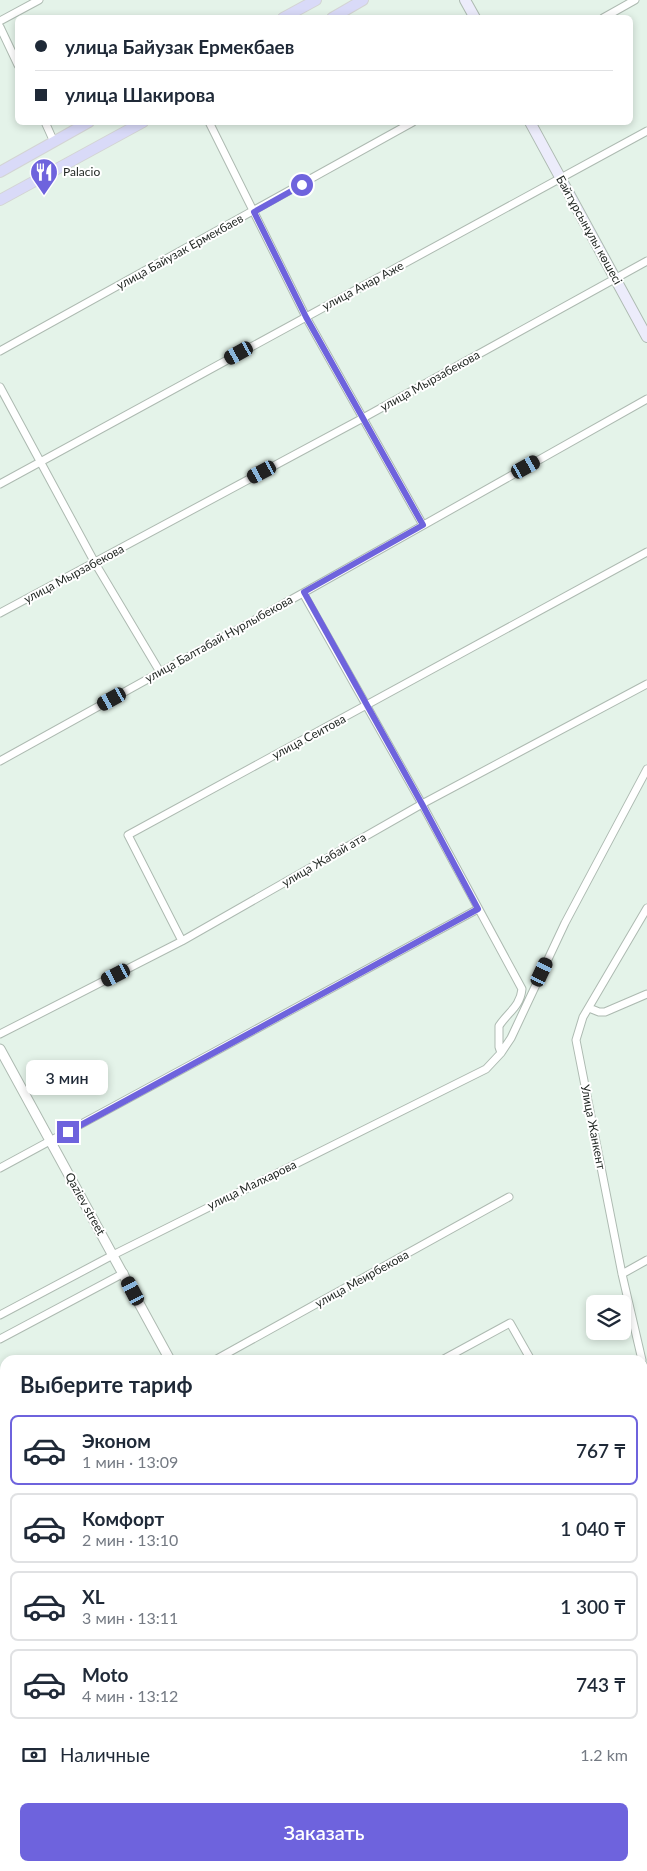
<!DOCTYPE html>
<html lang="ru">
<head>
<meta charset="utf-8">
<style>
	body { margin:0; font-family:Lato,sans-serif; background:#f2f2f3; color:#1f2937; height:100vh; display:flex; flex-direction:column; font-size:19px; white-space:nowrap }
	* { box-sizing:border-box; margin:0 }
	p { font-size:16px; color:#747a83 }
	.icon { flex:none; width:28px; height:28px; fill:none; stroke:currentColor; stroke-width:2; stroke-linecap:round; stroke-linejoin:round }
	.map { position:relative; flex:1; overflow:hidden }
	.side { position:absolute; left:0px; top:1355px; width:648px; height:516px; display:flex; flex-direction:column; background:#fff; border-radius:15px 15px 0 0; box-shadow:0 2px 8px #0003 }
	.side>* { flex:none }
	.top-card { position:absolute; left:15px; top:15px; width:618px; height:110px; border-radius:8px; box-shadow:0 2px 8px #0003; display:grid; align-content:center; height:110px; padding:0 20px; background:#fff }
	.tools { position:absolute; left:586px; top:1295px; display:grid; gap:10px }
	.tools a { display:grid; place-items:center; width:45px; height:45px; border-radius:8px; background:#fff; box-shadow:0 2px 8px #0003; font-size:25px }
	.end { position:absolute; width:22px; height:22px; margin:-11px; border:6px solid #6e63dd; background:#fff; box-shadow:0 0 0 2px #fff }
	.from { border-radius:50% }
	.bubble { position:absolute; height:35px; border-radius:8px; background:#fff; box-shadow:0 2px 8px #0003; font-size:16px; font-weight:600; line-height:35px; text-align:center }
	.car { position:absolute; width:15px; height:30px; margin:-15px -8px; border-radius:6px; box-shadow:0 0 4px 1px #0007; background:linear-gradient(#222 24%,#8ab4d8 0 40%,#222 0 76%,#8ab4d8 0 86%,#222 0) }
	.top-card b { display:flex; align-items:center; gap:18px; height:48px; font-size:19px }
	.top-card b+b { border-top:1px solid #e0e1e3 }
	.top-card i { width:12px; height:12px; background:#1f2937 }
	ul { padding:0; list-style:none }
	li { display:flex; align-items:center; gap:15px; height:70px; margin:0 10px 8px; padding:0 10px; border:2px solid #e0e1e3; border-radius:8px }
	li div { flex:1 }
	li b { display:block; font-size:19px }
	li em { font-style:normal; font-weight:600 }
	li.current { border-color:#6e63dd }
	li>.icon { width:45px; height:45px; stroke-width:1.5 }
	h2 { padding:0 20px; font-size:22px; line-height:60px }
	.pay { display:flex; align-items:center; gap:12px; height:55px; padding:0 20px; font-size:19px }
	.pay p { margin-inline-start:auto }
	.primary-button { display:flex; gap:10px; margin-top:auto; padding:10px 20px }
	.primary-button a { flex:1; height:58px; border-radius:8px; background:#6e63dd; color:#fff; font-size:20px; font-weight:600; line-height:58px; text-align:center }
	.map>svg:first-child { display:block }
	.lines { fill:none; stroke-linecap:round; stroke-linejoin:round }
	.minor-casing { stroke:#adbab1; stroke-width:9 }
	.tertiary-casing { stroke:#adbab1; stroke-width:11 }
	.secondary-casing { stroke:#adbab1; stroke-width:12 }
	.primary-casing { stroke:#d3d4d4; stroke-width:12 }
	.minor { stroke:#fff; stroke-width:7 }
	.tertiary { stroke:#fff; stroke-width:9 }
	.secondary { stroke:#ececfb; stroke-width:10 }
	.primary { stroke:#d9daf8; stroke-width:10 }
	.route { stroke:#6e63dd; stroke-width:6 }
	.labels { text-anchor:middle; stroke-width:4; stroke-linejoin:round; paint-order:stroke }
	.poi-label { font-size:12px; fill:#242a26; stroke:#fff; text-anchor:start }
	.street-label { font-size:12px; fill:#242a26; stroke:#fff }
</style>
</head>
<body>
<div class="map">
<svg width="647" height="1871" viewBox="0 0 647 1871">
	<rect width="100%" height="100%" fill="#e4f3e9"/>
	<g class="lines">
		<g class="minor-casing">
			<path id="minor" d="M603,18L635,0
				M0,21L39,0
				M0,27L18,65
				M45,122L54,142
				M209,122L306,317L423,525
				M0,351L413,122
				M0,387L95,563L160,672
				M0,484L647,131
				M303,593L422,804L522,989C520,1007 508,1012 499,1026V1047L501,1053
				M0,613L363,418L647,261
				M0,761L303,593L647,399
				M182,941L128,835L647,552
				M589,1008L599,1012H605L647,994
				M0,1034L182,941L422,804L647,684
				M0,1168L478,909
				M622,1274L647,1260
				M0,1315L113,1255L486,1069L501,1053L511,1038L565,923L647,769
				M0,1339L124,1273
				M215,1360L509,1197
				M442,1360L510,1323L531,1360
				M642,1360L622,1274L576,1040L583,1017L647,908
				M642,1363L647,1378
				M0,1476L5,1473
				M0,1599L5,1596
				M642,1633L647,1645
				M0,1733L5,1731
				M642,1786L647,1783
				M0,1842L5,1844
				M82,1866L96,1871
				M242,1871L251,1866
				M487,1871L496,1866"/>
		</g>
		<g class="tertiary-casing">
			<path id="tertiary" d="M0,1049L170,1360
				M442,1866L444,1871"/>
		</g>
		<g class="secondary-casing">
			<path id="secondary" d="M465,0L475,18
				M530,122L647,337"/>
		</g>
		<g class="primary-casing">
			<path id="primary" d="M283,18L316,0
				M332,18L363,0
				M0,172L89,122
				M0,200L143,122"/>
		</g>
		<use href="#minor" class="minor"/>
		<use href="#tertiary" class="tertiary"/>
		<use href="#secondary" class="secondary"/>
		<use href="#primary" class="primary"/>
	</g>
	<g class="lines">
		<path class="route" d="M68,1132L478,909L422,804L304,592L423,525L306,317L254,212L302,185"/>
	</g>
	<defs>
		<g id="restaurant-pin" transform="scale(1.4375)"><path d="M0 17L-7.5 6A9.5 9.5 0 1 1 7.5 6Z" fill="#6e63dd" stroke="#fff"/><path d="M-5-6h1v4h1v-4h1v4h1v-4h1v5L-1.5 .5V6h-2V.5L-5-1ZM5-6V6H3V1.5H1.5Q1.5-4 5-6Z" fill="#fff"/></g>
	</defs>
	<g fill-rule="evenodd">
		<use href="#restaurant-pin" x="44" y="172"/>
	</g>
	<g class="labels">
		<g class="poi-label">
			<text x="63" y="176">Palacio</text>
		</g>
		<g class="street-label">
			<text transform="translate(589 230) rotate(61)" y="4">Байтұрсынұлы көшесі</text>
			<text transform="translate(180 252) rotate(-29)" y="4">улица Байузак Ермекбаев</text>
			<text transform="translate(363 286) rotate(-28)" y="4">улица Анар Аже</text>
			<text transform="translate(430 381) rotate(-29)" y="4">улица Мырзабекова</text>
			<text transform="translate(74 574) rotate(-28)" y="4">улица Мырзабекова</text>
			<text transform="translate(219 639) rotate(-29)" y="4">улица Балтабай Нурлыбекова</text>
			<text transform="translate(309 737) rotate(-28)" y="4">улица Сеитова</text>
			<text transform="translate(324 860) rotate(-30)" y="4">улица Жабай ата</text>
			<text transform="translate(593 1127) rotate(79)" y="4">Улица Жанкент</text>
			<text transform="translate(252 1185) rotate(-26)" y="4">улица Малхарова</text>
			<text transform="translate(85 1204) rotate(61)" y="4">Qaziev street</text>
			<text transform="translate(362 1279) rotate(-29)" y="4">улица Меирбекова</text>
		</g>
	</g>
</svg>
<div class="tools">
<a><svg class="icon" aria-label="layers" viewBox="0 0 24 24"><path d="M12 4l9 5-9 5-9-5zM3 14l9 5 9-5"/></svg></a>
</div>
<i class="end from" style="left:302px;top:185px"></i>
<i class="end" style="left:68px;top:1132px"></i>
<div class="bubble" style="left:26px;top:1060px;width:82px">3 мин</div>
<i class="car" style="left:239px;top:353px;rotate:241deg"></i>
<i class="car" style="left:526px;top:467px;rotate:61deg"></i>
<i class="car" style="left:262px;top:472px;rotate:242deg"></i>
<i class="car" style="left:112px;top:699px;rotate:241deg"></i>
<i class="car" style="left:542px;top:972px;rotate:25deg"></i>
<i class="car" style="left:116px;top:975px;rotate:243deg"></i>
<i class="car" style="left:133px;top:1291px;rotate:332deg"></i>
<div class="top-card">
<b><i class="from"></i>улица Байузак Ермекбаев</b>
<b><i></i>улица Шакирова</b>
</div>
<section class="side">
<h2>Выберите тариф</h2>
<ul>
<li class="current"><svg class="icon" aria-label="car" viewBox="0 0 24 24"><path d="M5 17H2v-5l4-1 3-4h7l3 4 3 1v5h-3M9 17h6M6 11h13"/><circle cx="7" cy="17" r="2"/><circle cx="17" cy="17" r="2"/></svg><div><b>Эконом</b><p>1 мин · 13:09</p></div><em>767 ₸</em></li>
<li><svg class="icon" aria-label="car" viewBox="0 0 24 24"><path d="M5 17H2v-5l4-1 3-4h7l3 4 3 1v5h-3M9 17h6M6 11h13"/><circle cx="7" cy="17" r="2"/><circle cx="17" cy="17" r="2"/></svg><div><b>Комфорт</b><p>2 мин · 13:10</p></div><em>1 040 ₸</em></li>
<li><svg class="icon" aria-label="car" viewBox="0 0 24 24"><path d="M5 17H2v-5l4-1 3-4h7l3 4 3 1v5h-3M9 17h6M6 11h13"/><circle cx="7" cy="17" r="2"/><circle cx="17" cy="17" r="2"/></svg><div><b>XL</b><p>3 мин · 13:11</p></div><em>1 300 ₸</em></li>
<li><svg class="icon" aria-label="car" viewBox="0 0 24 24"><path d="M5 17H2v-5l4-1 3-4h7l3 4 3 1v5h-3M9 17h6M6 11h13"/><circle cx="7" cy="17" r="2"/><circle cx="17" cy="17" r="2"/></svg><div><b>Moto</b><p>4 мин · 13:12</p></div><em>743 ₸</em></li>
</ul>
<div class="pay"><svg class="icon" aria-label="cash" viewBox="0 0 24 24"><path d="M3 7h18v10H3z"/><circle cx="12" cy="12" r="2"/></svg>Наличные<p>1.2 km</p></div>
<div class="primary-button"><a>Заказать</a></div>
</section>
</div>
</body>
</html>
